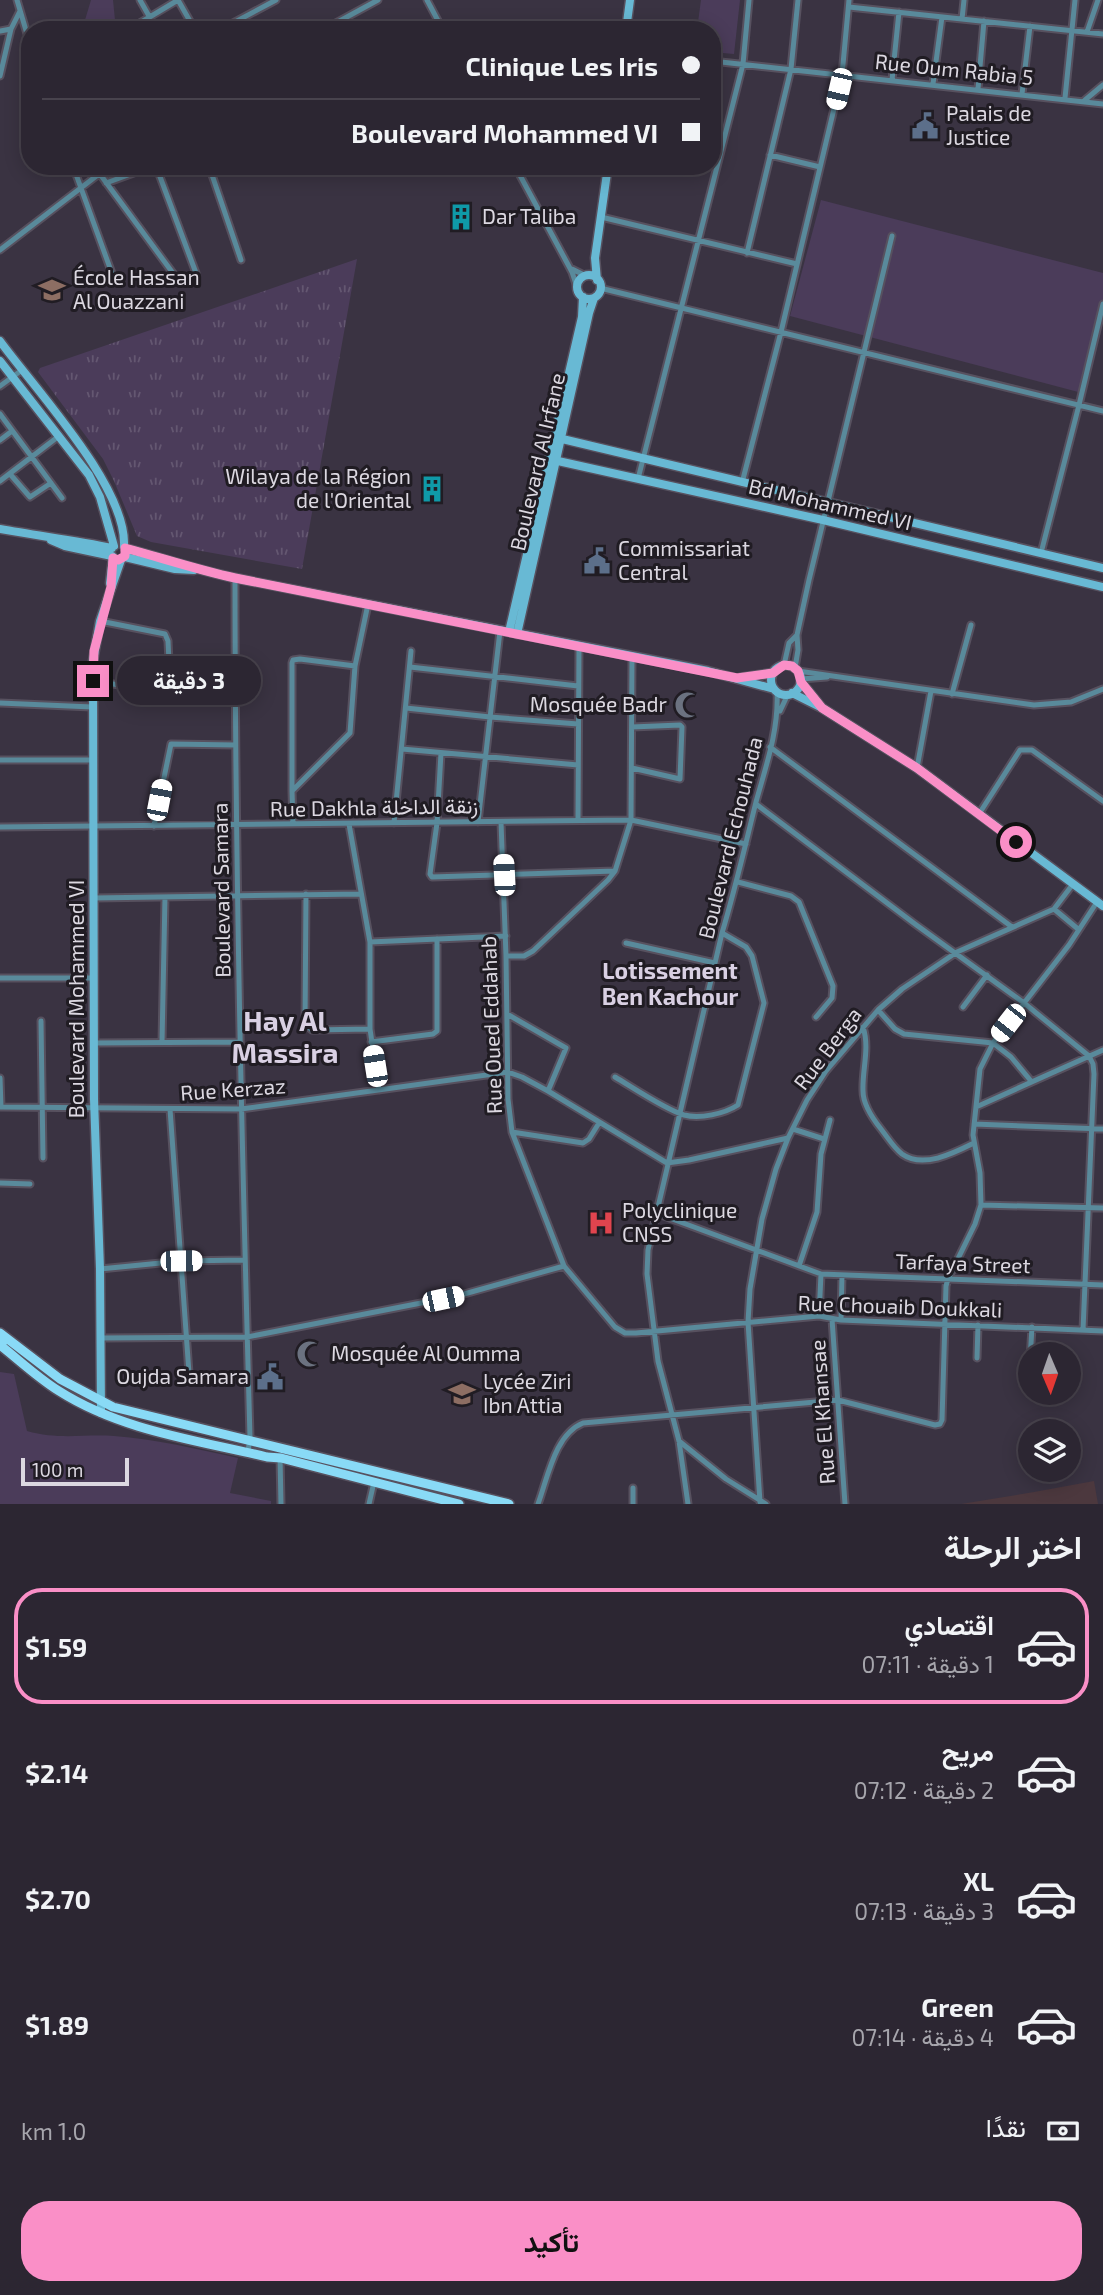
<!DOCTYPE html>
<html lang="ar">
<head>
<meta charset="utf-8">
<style>
	body { margin:0; font-family:"Exo 2",Vazirmatn,sans-serif; background:#38323e; color:#f1f3f6; direction:rtl; height:100vh; display:flex; flex-direction:column; font-size:26px; white-space:nowrap }
	* { box-sizing:border-box; margin:0 }
	p { font-size:23px; color:#a6a5ac }
	.icon { flex:none; width:38px; height:38px; fill:none; stroke:currentColor; stroke-width:2; stroke-linecap:round; stroke-linejoin:round }
	.map { position:relative; height:1504px; overflow:hidden; direction:ltr }
	.sheet { display:flex; flex-direction:column; background:#2c2632; flex:1 }
	.sheet>* { flex:none }
	.guide { position:absolute; left:21px; top:21px; width:700px; height:154px; border-radius:28px; box-shadow:0 4px 18px #0003,0 0 0 2px #48434d; direction:rtl; display:grid; align-content:center; height:154px; padding:0 21px; background:#2c2632 }
	.needle { width:46px; rotate:178deg }
	.tools { position:absolute; left:1018px; top:1342px; display:grid; gap:14px }
	.tools a { display:grid; place-items:center; width:63px; height:63px; border-radius:50%; background:#2c2632; box-shadow:0 4px 18px #0003,0 0 0 2px #48434d; font-size:35px }
	.scale { position:absolute; left:21px; bottom:18px; width:108px; box-sizing:border-box; padding-left:7px; border:4px solid #dcd8e1; border-top:0; font-size:19px; line-height:24px; white-space:nowrap; color:#dcd8e1; -webkit-text-stroke:5px #201c23; paint-order:stroke }
	.end { position:absolute; width:32px; height:32px; margin:-16px; border:9px solid #fa8fc7; background:#111; box-shadow:0 0 0 4px #111 }
	.from { border-radius:50% }
	.bubble { position:absolute; height:49px; border-radius:24px; background:#2c2632; box-shadow:0 4px 18px #0003,0 0 0 2px #48434d; font-size:23px; font-weight:700; line-height:49px; text-align:center; direction:rtl }
	.car { position:absolute; width:21px; height:42px; margin:-21px -10px; border-radius:9px; box-shadow:0 0 5px 2px #0007; background:linear-gradient(#fff 24%,#345 0 40%,#fff 0 76%,#345 0 86%,#fff 0) }
	.guide b { display:flex; align-items:center; gap:24px; height:66px; font-size:26px }
	.guide b+b { border-top:2px solid #48434d }
	.guide i { width:18px; height:18px; background:#f1f3f6 }
	ul { padding:0; list-style:none }
	li { display:flex; align-items:center; gap:21px; height:116px; margin:0 14px 10px; padding:0 7px; border:4px solid transparent; border-radius:28px }
	li div { flex:1 }
	li b { display:block; font-size:26px }
	li em { font-style:normal; font-weight:700 }
	li.current { border-color:#fa8fc7 }
	li>.icon { width:63px; height:63px; stroke-width:1.5 }
	h2 { padding:0 21px; font-size:32px; line-height:84px }
	.pay { display:flex; align-items:center; gap:18px; height:77px; padding:0 21px; font-size:26px }
	.pay p { margin-inline-start:auto }
	.cta { display:flex; gap:14px; margin-top:auto; padding:14px 21px }
	.cta a { flex:1; height:80px; border-radius:28px; background:#fa8fc7; color:#111; font-size:28px; font-weight:700; line-height:80px; text-align:center }
	.map>svg:first-child { display:block }
	.commercial { fill:#4c383e }
	.grass { fill:url(#grass-tufts) }
	.green { fill:#4b3c5a }
	.lines { fill:none; stroke-linecap:round; stroke-linejoin:round }
	.street-casing { stroke:#57515f; stroke-width:9 }
	.secondary-casing { stroke:#57515f; stroke-width:11 }
	.primary-casing { stroke:#57515f; stroke-width:12 }
	.street { stroke:#598a9b; stroke-width:5 }
	.secondary { stroke:#68b9d4; stroke-width:8 }
	.primary { stroke:#89daf6; stroke-width:9 }
	.route { stroke:#fa8fc7; stroke-width:9 }
	.labels { text-anchor:middle; stroke-width:6; stroke-linejoin:round; paint-order:stroke }
	.street-label { font-size:21px; fill:#dcd8e1; stroke:#201c23 }
	.poi-label { font-size:21px; fill:#dcd8e1; stroke:#201c23; text-anchor:start }
	.neighbourhood-label { font-size:23px; font-weight:bold; fill:#d9d0e3; stroke:#201c23 }
	.district-label { font-size:28px; font-weight:bold; fill:#d9d0e3; stroke:#201c23 }
</style>
</head>
<body>
<div class="map">
<svg width="1103" height="1504" viewBox="0 0 1103 1504">
	<defs>
		<pattern id="grass-tufts" width="24" height="20" patternUnits="userSpaceOnUse" patternTransform="scale(1.75)"><rect width="24" height="20" fill="#4b3c5a"/><path d="M3 7l-1-3M5 7V3M7 7l1-3M15 17l-1-3M17 17v-4M19 17l1-3" fill="none" stroke="#645771"/></pattern>
	</defs>
	<rect width="100%" height="100%" fill="#3a3342"/>
	<path class="commercial" d="M1094,1481L1098,1504H961L1034,1492Z"/>
	<path class="grass" d="M357,259L302,569L151,542L137,536L114,481L103,459L38,372L40,368Z"/>
	<path class="green" d="M91,0H113L116,30H82Z
		M701,0H740L734,54L712,52V30H697Z
		M821,200L1103,273V313L1082,393L790,316Z
		M0,1372L14,1374L27,1431C58,1440 83,1434 114,1436C156,1439 197,1449 238,1458L230,1493L271,1501V1504H0Z"/>
	<g class="lines">
		<g class="street-casing">
			<path id="street" d="M17,0L30,44
				M140,0L149,16
				M178,0L195,30
				M427,0L443,30
				M849,7L1103,34
				M962,19L964,0
				M128,30L178,0
				M220,30L276,0
				M323,30L378,0
				M0,31L11,29
				M1087,32L1098,0
				M712,61L1103,104
				M0,76L11,29L20,11
				M892,80L899,12
				M933,84L942,17
				M978,89L984,21
				M1022,94L1030,26
				M1065,98L1075,0
				M1085,100L1103,85
				M770,155L820,167
				M73,166L114,279
				M94,166L178,280L195,277L196,273L156,166
				M209,166L241,260
				M515,166L572,272L577,287
				M106,183L153,166
				M601,217L797,264
				M0,250L99,174
				M747,253L791,69L798,0
				M572,269L586,276
				M600,288L1103,411
				M0,386L22,370
				M0,414L62,498
				M0,440L12,431
				M10,474L30,497L51,483
				M638,479L743,64L749,0
				M0,481L59,436
				M742,483L781,332L842,75L849,0
				M1041,553L1079,405L1103,304
				M235,578C235,864 242,1151 250,1437L248,1452
				M784,665L789,643L797,635
				M410,667L578,686
				M795,668L798,650L797,635L809,580L892,236
				M798,671L1034,705L1071,702L1103,689
				M801,679L827,677
				M93,681L153,690L165,689L170,683L168,641L165,634L100,621
				M952,694L971,625
				M0,703L92,707
				M406,708L490,717L578,724
				M780,711L788,694
				M770,747L1012,927
				M402,749L578,765
				M441,753L437,823L430,874L432,877L615,871
				M0,760H93
				M632,768L680,779L682,727L680,725L632,727
				M917,768L931,691
				M292,791V663L293,660L300,659L355,666
				M756,804L915,924L1024,1003L1089,1056L1093,1064L1094,1074L1083,1330
				M979,814L1020,750H1032L1103,801
				M578,820L579,647
				M478,822L500,631
				M501,822L506,956L508,1099L512,1132L564,1266L615,1327L625,1333H636L819,1316L841,1320L1103,1331
				M394,823L411,651
				M293,824L292,791L350,733L355,666L368,604
				M349,824L370,942V1029L379,1090
				M154,826L171,744L235,745
				M0,827L631,820L746,844
				M738,882L791,896L799,902L833,986L832,998L816,1017
				M306,894L305,1024L312,1030L370,1029
				M94,898L361,894
				M1054,909L1078,929
				M370,942L506,936
				M626,943L715,963
				M506,956H524L533,951L608,880L615,871L631,820L632,657
				M0,978H94
				M963,1007L987,975
				M878,1010L895,1029L904,1034L993,1043L1011,1057L1031,1081
				M507,1014L566,1048L548,1091
				M41,1021L43,1158
				M863,1027C870,1048 862,1070 863,1091C863,1105 873,1119 881,1129C888,1138 894,1148 902,1154C923,1169 954,1153 974,1143
				M162,1042L165,897
				M371,1042L433,1034L437,1031V939
				M94,1043L240,1042
				M615,1077C632,1087 666,1110 684,1115C700,1119 724,1114 738,1105L764,1003L752,956L746,947L722,933
				M0,1078L1,1107
				M0,1107L241,1109L508,1072L522,1077L548,1091L667,1163L689,1160L788,1138
				M976,1107L1103,1050
				M170,1109L189,1373
				M974,1124L1103,1129
				M793,1129L824,1139
				M512,1132L583,1143L589,1139L599,1123
				M0,1183L30,1184
				M981,1205L1103,1208
				M656,1213L821,1274L1103,1285
				M799,1266L817,1212L821,1154L830,1120
				M100,1269L181,1261L244,1260
				M819,1316L821,1274
				M832,1319L845,1504
				M841,1320L842,1275
				M101,1338L247,1337L457,1296L564,1266
				M977,1358L978,1325
				M1030,1360L1032,1327
				M679,1441L726,1479L766,1504
				M280,1457L281,1504
				M633,1488V1504
				M760,1502L748,1322L750,1289L762,1219L776,1169L788,1138L807,1100L826,1071L878,1010L902,989L957,952L1054,909L1073,884
				M369,1504L374,1482
				M538,1504C548,1477 555,1434 583,1423L838,1400L935,1425L940,1424L942,1420L946,1286L948,1279L975,1224L981,1205L980,1173L973,1135L980,1069L993,1043L1069,945L1097,902
				M688,1504L679,1441L658,1361L647,1274L648,1250L722,933C735,890 745,846 756,802C766,766 779,729 777,692"/>
		</g>
		<g class="secondary-casing">
			<path id="secondary" d="M626,30L630,0
				M577 287a12 12 0 1 1 24 0a12 12 0 1 1-24 0Z
				M597,280L595,258L608,166
				M0,341C35,389 127,487 124,546
				M0,361L89,475L100,497L114,546
				M554,437L1103,568
				M549,459L823,520L1103,587
				M0,529C38,536 75,540 112,548
				M51,540L65,546L112,556
				M125,548C162,558 198,570 235,578L708,671L774,689
				M125,557L175,569L194,570
				M110,583L113,558
				M509,632L582,317L583,297
				M517,634L589,313L594,298
				M771 680a15 15 0 1 1 30 0a15 15 0 1 1-30 0Z
				M740,678L773,673
				M801,682L822,708
				M792,693L822,708L917,768L1103,906
				M101,1413L100,1269L94,1099L93,661L100,621L121,560"/>
		</g>
		<g class="primary-casing">
			<path id="primary" d="M0,1333L60,1379L113,1407L509,1504
				M6,1338L0,1345C19,1360 38,1378 59,1391C122,1431 197,1440 267,1457L281,1458L459,1504"/>
		</g>
		<use href="#street" class="street"/>
		<use href="#secondary" class="secondary"/>
		<use href="#primary" class="primary"/>
	</g>
	<g class="lines">
		<path class="route" d="M93,681L94,651L111,587L113,558L118,560L125,556V548C162,558 198,570 235,578L737,678L773,673L784,665L792,666L798,671L801,682L822,708L917,768L1016,842"/>
	</g>
	<defs>
		<g id="civic-bare" transform="scale(2.1)"><path d="M-.6-6.5H3V-4.5H.6V-3L4-1V1h2V6H-6V1h2V-1L-.6-3ZM-1.2 2.5V6h2.4V2.5Z" fill="#5c6f8a" stroke="#201c23" stroke-width="2.5" paint-order="stroke"/></g>
		<g id="building-bare" transform="scale(2.1)"><path d="M-4-6H4V6H1V3H-1V6H-4ZM-2.5-4.3h1.7v1.8h-1.7ZM.8-4.3h1.7v1.8H.8ZM-2.5-1h1.7V.8h-1.7ZM.8-1h1.7V.8H.8Z" fill="#0f9aa8" stroke="#201c23" stroke-width="2.5" paint-order="stroke"/></g>
		<g id="school-bare" transform="scale(2.1)"><path d="M0-5L7-2L0 1L-7-2ZM-4 1L0 2.5L4 1V4Q0 6-4 4Z" fill="#8d6e63" stroke="#201c23" stroke-width="2.5" paint-order="stroke"/></g>
		<g id="mosque-bare" transform="scale(2.1)"><path d="M3.5-4.9A6 6 0 1 0 3.5 4.9A5 5 0 1 1 3.5-4.9Z" fill="#6b7280" stroke="#201c23" stroke-width="2.5" paint-order="stroke"/></g>
		<g id="hospital-bare" transform="scale(2.1)"><path d="M-5-5h3v3.5h4V-5h3V5h-3V1.5h-4V5h-3Z" fill="#e0444e" stroke="#201c23" stroke-width="2.5" paint-order="stroke"/></g>
	</defs>
	<g fill-rule="evenodd">
		<use href="#civic-bare" x="925" y="126"/>
		<use href="#building-bare" x="461" y="217"/>
		<use href="#school-bare" x="52" y="290"/>
		<use href="#building-bare" x="432" y="489"/>
		<use href="#civic-bare" x="597" y="561"/>
		<use href="#mosque-bare" x="688" y="705"/>
		<use href="#hospital-bare" x="601" y="1223"/>
		<use href="#mosque-bare" x="310" y="1354"/>
		<use href="#civic-bare" x="270" y="1377"/>
		<use href="#school-bare" x="462" y="1394"/>
	</g>
	<g class="labels">
		<g class="street-label">
			<text transform="translate(954 70) rotate(6)" y="7">Rue Oum Rabia 5</text>
			<text transform="translate(538 462) rotate(-77)" y="7">Boulevard Al Irfane</text>
			<text transform="translate(830 505) rotate(13)" y="7">Bd Mohammed VI</text>
			<text transform="translate(374 808) rotate(-1)" y="7">Rue Dakhla زنقة الداخلة</text>
			<text transform="translate(731 838) rotate(-76)" y="7">Boulevard Echouhada</text>
			<text transform="translate(222 890) rotate(-91)" y="7">Boulevard Samara</text>
			<text transform="translate(77 999) rotate(-90)" y="7">Boulevard Mohammed VI</text>
			<text transform="translate(492 1025) rotate(-92)" y="7">Rue Oued Eddahab</text>
			<text transform="translate(828 1049) rotate(-53)" y="7">Rue Berga</text>
			<text transform="translate(233 1090) rotate(-4)" y="7">Rue Kerzaz</text>
			<text transform="translate(963 1264) rotate(2)" y="7">Tarfaya Street</text>
			<text transform="translate(900 1307) rotate(2)" y="7">Rue Chouaib Doukkali</text>
			<text transform="translate(823 1412) rotate(-94)" y="7">Rue El Khansae</text>
		</g>
		<g class="poi-label">
			<text x="946" y="121">Palais de<tspan x="946" dy="24">Justice</tspan></text>
			<text x="482" y="224">Dar Taliba</text>
			<text x="73" y="285">École Hassan<tspan x="73" dy="24">Al Ouazzani</tspan></text>
			<text x="411" y="484" text-anchor="end">Wilaya de la Région<tspan x="411" dy="24">de l'Oriental</tspan></text>
			<text x="618" y="556">Commissariat<tspan x="618" dy="24">Central</tspan></text>
			<text x="667" y="712" text-anchor="end">Mosquée Badr</text>
			<text x="622" y="1218">Polyclinique<tspan x="622" dy="24">CNSS</tspan></text>
			<text x="331" y="1361">Mosquée Al Oumma</text>
			<text x="249" y="1384" text-anchor="end">Oujda Samara</text>
			<text x="483" y="1389">Lycée Ziri<tspan x="483" dy="24">Ibn Attia</tspan></text>
		</g>
		<g class="neighbourhood-label">
			<text x="670" y="979">Lotissement<tspan x="670" dy="26">Ben Kachour</tspan></text>
		</g>
		<g class="district-label">
			<text x="285" y="1031">Hay Al<tspan x="285" dy="32">Massira</tspan></text>
		</g>
	</g>
</svg>
<div class="tools">
<a><svg class="needle" viewBox="-14 -14 28 28"><path d="M0-13l5 13h-10z" fill="#e53935"/><path d="M0 13l5-13h-10z" fill="#a6a5ac"/></svg></a>
<a><svg class="icon" aria-label="layers" viewBox="0 0 24 24"><path d="M12 4l9 5-9 5-9-5zM3 14l9 5 9-5"/></svg></a>
</div>
<div class="scale">100 m</div>
<i class="end from" style="left:1016px;top:842px"></i>
<i class="end" style="left:93px;top:681px"></i>
<div class="bubble" style="left:117px;top:656px;width:144px">3 دقيقة</div>
<i class="car" style="left:839px;top:89px;rotate:193deg"></i>
<i class="car" style="left:159px;top:800px;rotate:11deg"></i>
<i class="car" style="left:504px;top:875px;rotate:357deg"></i>
<i class="car" style="left:1008px;top:1023px;rotate:218deg"></i>
<i class="car" style="left:375px;top:1066px;rotate:351deg"></i>
<i class="car" style="left:181px;top:1261px;rotate:89deg"></i>
<i class="car" style="left:443px;top:1299px;rotate:78deg"></i>
<div class="guide">
<b><i class="from"></i>Clinique Les Iris</b>
<b><i></i>Boulevard Mohammed VI</b>
</div>
</div>
<section class="sheet">
<h2>اختر الرحلة</h2>
<ul>
<li class="current"><svg class="icon" aria-label="car" viewBox="0 0 24 24"><path d="M5 17H2v-5l4-1 3-4h7l3 4 3 1v5h-3M9 17h6M6 11h13"/><circle cx="7" cy="17" r="2"/><circle cx="17" cy="17" r="2"/></svg><div><b>اقتصادي</b><p>1 دقيقة · 07:11</p></div><em>$1.59</em></li>
<li><svg class="icon" aria-label="car" viewBox="0 0 24 24"><path d="M5 17H2v-5l4-1 3-4h7l3 4 3 1v5h-3M9 17h6M6 11h13"/><circle cx="7" cy="17" r="2"/><circle cx="17" cy="17" r="2"/></svg><div><b>مريح</b><p>2 دقيقة · 07:12</p></div><em>$2.14</em></li>
<li><svg class="icon" aria-label="car" viewBox="0 0 24 24"><path d="M5 17H2v-5l4-1 3-4h7l3 4 3 1v5h-3M9 17h6M6 11h13"/><circle cx="7" cy="17" r="2"/><circle cx="17" cy="17" r="2"/></svg><div><b>XL</b><p>3 دقيقة · 07:13</p></div><em>$2.70</em></li>
<li><svg class="icon" aria-label="car" viewBox="0 0 24 24"><path d="M5 17H2v-5l4-1 3-4h7l3 4 3 1v5h-3M9 17h6M6 11h13"/><circle cx="7" cy="17" r="2"/><circle cx="17" cy="17" r="2"/></svg><div><b>Green</b><p>4 دقيقة · 07:14</p></div><em>$1.89</em></li>
</ul>
<div class="pay"><svg class="icon" aria-label="cash" viewBox="0 0 24 24"><path d="M3 7h18v10H3z"/><circle cx="12" cy="12" r="2"/></svg>نقدًا<p>1.0 km</p></div>
<div class="cta"><a>تأكيد</a></div>
</section>
</body>
</html>
